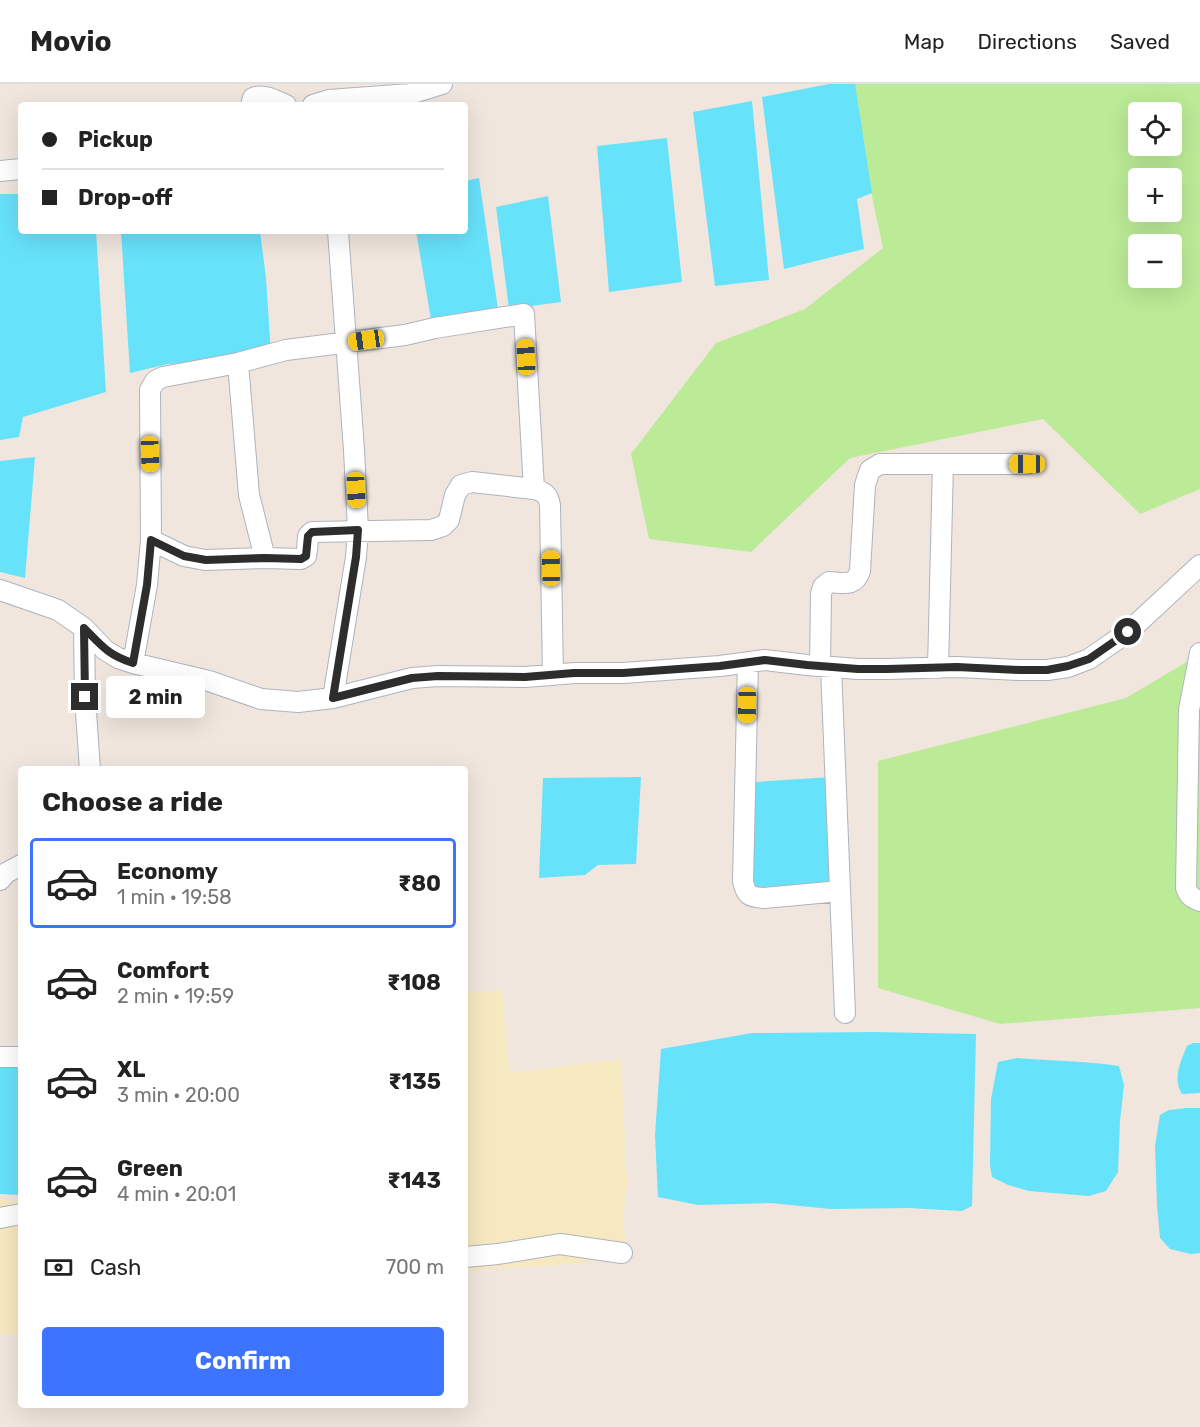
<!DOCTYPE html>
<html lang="en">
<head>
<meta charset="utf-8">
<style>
	body { margin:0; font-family:Rubik,sans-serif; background:#f6f6f6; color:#222; height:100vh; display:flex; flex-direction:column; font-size:22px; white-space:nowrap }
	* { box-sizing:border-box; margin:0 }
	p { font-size:20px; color:#767676 }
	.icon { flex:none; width:33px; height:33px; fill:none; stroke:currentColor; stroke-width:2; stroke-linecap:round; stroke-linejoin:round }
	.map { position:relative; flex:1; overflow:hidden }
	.panel { position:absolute; left:18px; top:682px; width:450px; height:642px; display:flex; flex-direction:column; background:#fff; border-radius:6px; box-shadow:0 6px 24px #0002 }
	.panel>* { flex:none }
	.hud { position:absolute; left:18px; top:18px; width:450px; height:132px; border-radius:6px; box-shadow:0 6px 24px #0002; display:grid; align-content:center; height:132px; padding:0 24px; background:#fff }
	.tools { position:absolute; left:1128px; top:18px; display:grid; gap:12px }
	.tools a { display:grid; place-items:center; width:54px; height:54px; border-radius:6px; background:#fff; box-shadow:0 6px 24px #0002; font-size:30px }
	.end { position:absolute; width:27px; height:27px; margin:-14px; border:8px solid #2d2d2d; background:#fff; box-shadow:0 0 0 3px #fff }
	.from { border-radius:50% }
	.bubble { position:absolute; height:42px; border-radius:6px; background:#fff; box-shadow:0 6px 24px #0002; font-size:20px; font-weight:700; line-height:42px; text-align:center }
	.car { position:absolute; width:18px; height:36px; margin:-18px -9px; border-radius:8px; box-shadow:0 0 4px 2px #0007; background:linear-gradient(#f5c518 24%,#345 0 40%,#f5c518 0 76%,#345 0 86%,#f5c518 0) }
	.hud b { display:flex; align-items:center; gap:21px; height:57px; font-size:22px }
	.hud b+b { border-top:2px solid #e0e0e0 }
	.hud i { width:15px; height:15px; background:#222 }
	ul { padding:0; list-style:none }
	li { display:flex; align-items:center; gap:18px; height:90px; margin:0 12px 9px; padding:0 12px; border:3px solid transparent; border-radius:6px }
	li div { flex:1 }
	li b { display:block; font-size:22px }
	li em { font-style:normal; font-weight:700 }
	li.active { border-color:#3c73ff }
	li>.icon { width:54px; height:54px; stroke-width:1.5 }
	h2 { padding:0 24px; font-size:27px; line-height:72px }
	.pay { display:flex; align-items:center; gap:15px; height:66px; padding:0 24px; font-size:22px }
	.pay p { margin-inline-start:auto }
	.cta { display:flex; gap:12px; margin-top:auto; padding:12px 24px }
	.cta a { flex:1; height:69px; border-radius:6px; background:#3c73ff; color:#fff; font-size:24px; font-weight:700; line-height:69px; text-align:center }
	header { display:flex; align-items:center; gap:36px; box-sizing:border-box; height:84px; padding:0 30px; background:#fff; border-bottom:2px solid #e0e0e0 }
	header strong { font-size:28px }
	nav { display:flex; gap:33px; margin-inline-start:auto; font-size:21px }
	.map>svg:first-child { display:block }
	.green { fill:#bbeb96; fill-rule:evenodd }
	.sand { fill:#f7e9bf }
	.water { fill:#67e2fb }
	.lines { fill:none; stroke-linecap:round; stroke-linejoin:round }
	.minor-casing { stroke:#aeb3be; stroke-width:22 }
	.minor { stroke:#fff; stroke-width:20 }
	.route { stroke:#2d2d2d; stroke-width:8 }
</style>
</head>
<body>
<header>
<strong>Movio</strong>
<nav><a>Map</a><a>Directions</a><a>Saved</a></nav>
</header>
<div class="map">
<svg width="1200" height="1343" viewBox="0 0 1200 1343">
	<rect width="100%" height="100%" fill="#f0e6de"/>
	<path class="green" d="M848,0H1200V405L1140,430L1043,335L850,374L751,468L649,455L631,370L716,259L805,225L883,164ZM1138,28H1172V62H1138ZM1138,94H1172V128H1138ZM1138,160H1172V194H1138Z
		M1200,570V924L1000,940L878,904V677L1126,614Z"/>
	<path class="sand" d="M502,907L509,988L535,986L621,975L627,1101L623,1136L626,1159L610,1175L557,1181L465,1186V908Z
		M0,1116L21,1117V1250H0Z"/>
	<path class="water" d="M829,0H855L872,109L857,115L864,165L784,185L762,13Z
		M752,17L769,196L715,202L693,28Z
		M667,54L682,198L609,208L597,62Z
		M479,94L498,225L431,235L416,147H465V97Z
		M0,110H21V147H96L106,308L23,333L19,353L0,356Z
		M548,112L561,218L509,225L496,123Z
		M121,147H260L266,194L271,270L250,275L168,280L130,289Z
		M35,373L25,494L0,488V377Z
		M641,693L636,780L598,781L585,791L539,794L543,694Z
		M831,693L833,802L752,803L756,698Z
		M875,948L976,950L972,1122L962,1127L909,1124L830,1125L771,1119L698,1121L658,1113L655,1051L661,965L752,949Z
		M1193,959H1200V1009L1182,1010C1172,994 1181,977 1187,962Z
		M1017,974C1051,977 1085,977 1119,982L1124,1001L1120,1037L1118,1088L1106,1107L1089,1112L1029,1107L1008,1101L992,1093L990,1081L991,1015L998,978Z
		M0,980H21V1111L0,1110Z
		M1187,1024H1200V1169L1191,1170L1170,1165L1160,1154L1157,1121L1155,1062L1160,1031L1169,1026Z"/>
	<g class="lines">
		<g class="minor-casing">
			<path id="minor" d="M251,21L253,14C264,9 276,17 286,21
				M313,21L329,16L410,10L442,0
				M0,87L21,85
				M238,279L249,411L265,474
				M151,456L184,472L205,476L265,474L301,475L306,472L307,466L308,452L312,448L431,446L443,442L449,436L455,411L461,401L472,398L534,405C544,408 548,410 550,421L553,591
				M0,506L58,526L84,544L105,566L118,574L133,579L209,597L261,615L298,618L333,614L412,594L438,592L525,593L575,589H623L720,582L765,576L807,581L858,585H887L957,583L1020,586H1047L1068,583L1089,575L1128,548L1200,481
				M84,544L85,613L90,686
				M1200,569L1189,626L1186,804C1189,812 1192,814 1200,817
				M748,578L743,797C746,812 750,813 764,814L840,807
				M133,579L147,501L151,456L150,306L155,297L163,293L238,279L286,266L405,251L435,244L524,230L534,405
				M820,582L821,510L823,503L829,498C843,499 855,503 860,487L865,401L870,386L880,380H1027
				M831,583L845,929
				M938,584L943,380
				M333,614L356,473L358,446L354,366L338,147
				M0,796L6,789L21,781
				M0,973H21
				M0,1134L21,1130
				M465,1173L498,1170L560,1160L622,1169"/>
		</g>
		<use href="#minor" class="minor"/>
	</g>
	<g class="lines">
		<path class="route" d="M85,613L84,544C102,562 108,571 133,579L147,501L151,456L184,472L206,476L265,474L301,475L306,472L308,452L312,448L358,446L356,473L333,614L412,594L438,592L525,593L574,589H623L720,582L765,576L807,581L858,585H887L957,583L1020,586H1047L1068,582L1089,575L1128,548"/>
	</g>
</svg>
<div class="tools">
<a><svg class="icon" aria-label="locate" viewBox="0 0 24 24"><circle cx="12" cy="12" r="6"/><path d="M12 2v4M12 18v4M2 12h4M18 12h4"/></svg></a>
<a>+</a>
<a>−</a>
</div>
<i class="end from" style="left:1128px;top:548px"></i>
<i class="end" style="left:85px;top:613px"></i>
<div class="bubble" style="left:106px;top:592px;width:99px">2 min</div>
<i class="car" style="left:366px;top:256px;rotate:262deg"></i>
<i class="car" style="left:526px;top:273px;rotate:357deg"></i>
<i class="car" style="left:150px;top:370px;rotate:178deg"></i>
<i class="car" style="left:1027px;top:380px;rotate:270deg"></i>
<i class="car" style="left:356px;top:406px;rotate:177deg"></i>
<i class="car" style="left:551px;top:484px;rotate:359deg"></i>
<i class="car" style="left:747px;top:621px;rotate:181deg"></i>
<div class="hud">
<b><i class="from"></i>Pickup</b>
<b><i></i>Drop-off</b>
</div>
<section class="panel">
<h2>Choose a ride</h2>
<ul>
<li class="active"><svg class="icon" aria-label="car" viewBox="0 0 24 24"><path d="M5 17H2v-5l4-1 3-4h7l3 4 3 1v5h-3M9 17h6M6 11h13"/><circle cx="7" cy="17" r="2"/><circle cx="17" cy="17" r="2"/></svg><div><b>Economy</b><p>1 min · 19:58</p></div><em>₹80</em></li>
<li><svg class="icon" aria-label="car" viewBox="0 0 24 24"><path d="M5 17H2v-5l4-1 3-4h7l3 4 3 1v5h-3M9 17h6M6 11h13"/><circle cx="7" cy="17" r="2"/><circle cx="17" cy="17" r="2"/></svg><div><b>Comfort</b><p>2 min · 19:59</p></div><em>₹108</em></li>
<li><svg class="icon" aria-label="car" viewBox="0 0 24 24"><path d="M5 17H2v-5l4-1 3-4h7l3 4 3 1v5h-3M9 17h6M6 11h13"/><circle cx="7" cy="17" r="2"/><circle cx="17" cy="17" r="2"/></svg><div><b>XL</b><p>3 min · 20:00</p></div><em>₹135</em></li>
<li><svg class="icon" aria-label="car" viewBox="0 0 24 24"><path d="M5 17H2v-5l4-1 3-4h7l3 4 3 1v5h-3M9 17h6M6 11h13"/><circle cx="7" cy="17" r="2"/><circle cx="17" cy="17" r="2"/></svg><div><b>Green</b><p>4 min · 20:01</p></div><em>₹143</em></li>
</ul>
<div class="pay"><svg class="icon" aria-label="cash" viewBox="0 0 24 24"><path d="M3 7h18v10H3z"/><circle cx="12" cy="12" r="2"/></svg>Cash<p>700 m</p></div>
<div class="cta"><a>Confirm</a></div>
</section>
</div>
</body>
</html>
